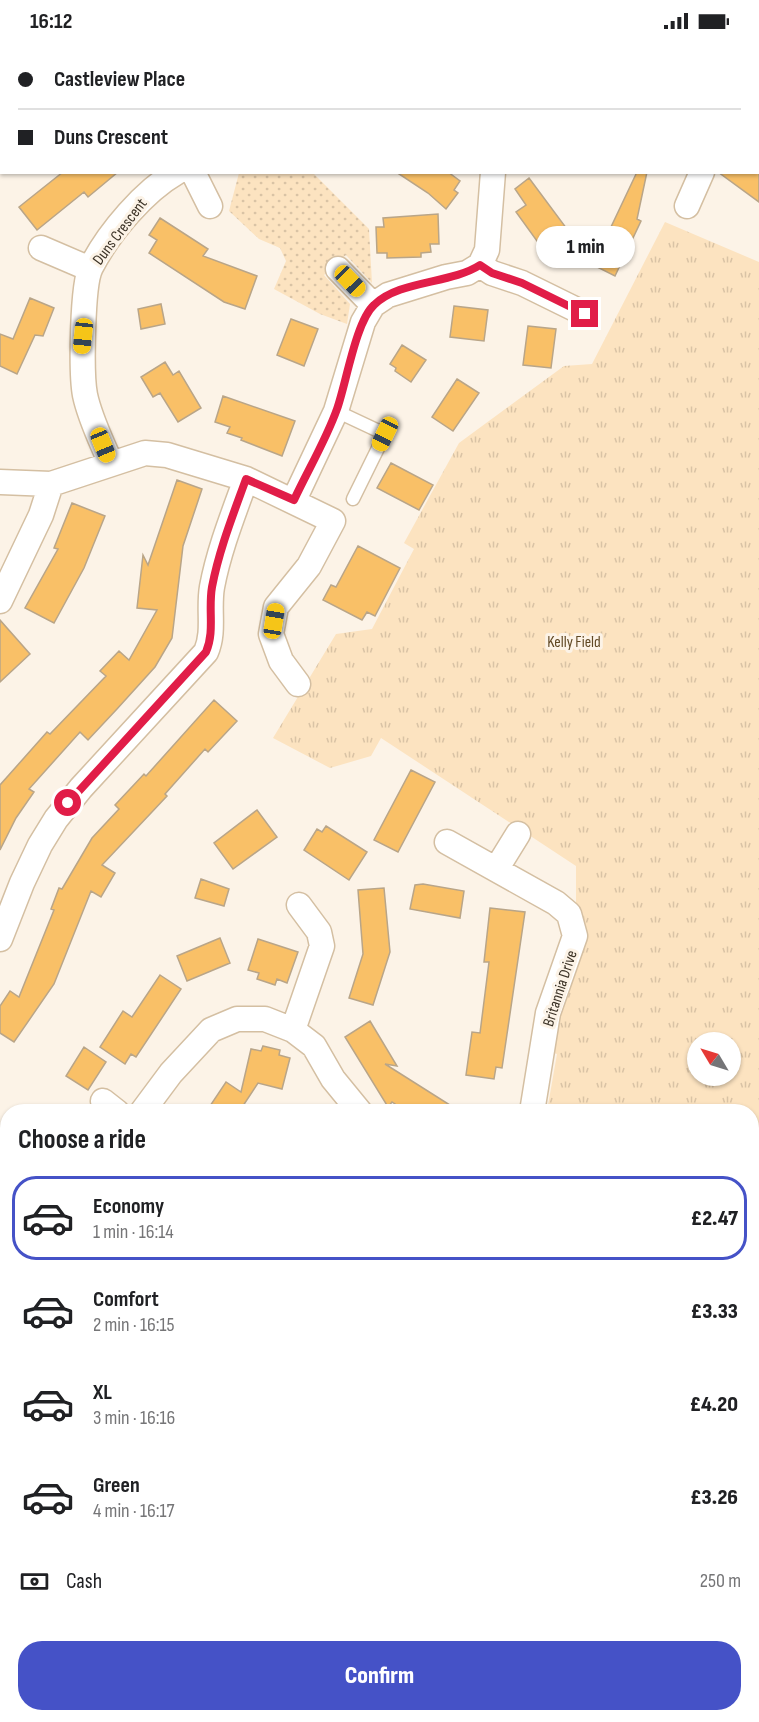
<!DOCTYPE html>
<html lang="en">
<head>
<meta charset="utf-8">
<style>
	body { margin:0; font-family:"Sofia Sans Condensed",sans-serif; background:#f6f6f6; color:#202124; height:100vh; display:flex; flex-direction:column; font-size:22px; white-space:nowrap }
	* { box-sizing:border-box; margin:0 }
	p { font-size:20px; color:#757577 }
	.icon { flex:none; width:33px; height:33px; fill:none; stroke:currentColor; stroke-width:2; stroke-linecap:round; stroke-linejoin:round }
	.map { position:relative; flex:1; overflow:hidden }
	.panel { position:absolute; left:0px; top:1062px; width:759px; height:618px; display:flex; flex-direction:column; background:#fff; border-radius:24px 24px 0 0; box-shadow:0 2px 4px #0004 }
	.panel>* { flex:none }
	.banner { position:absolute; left:0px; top:0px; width:759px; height:132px; box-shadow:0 2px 4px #0004; display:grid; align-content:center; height:132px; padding:0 18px; background:#fff }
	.needle { width:39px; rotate:308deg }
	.buttons { position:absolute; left:687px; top:990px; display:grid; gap:12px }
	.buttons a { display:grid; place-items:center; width:54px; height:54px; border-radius:50%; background:#fff; box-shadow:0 2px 4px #0004; font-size:30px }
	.end { position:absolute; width:27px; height:27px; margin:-14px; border:8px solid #e11d48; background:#fff; box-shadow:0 0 0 3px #fff }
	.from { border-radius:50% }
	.bubble { position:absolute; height:42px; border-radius:21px; background:#fff; box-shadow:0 2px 4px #0004; font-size:20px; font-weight:800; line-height:42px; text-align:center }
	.car { position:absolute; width:18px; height:36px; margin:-18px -9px; border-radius:8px; box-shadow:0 0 4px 2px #0007; background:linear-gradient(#f5c518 24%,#345 0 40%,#f5c518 0 76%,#345 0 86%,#f5c518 0) }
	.banner b { display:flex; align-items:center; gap:21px; height:57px; font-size:22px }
	.banner b+b { border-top:2px solid #e0e0e0 }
	.banner i { width:15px; height:15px; background:#202124 }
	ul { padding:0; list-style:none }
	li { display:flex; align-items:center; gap:18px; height:84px; margin:0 12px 9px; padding:0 6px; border:3px solid transparent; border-radius:24px }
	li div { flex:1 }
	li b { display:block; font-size:22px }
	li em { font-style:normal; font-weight:800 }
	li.active { border-color:#4552c7 }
	li>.icon { width:54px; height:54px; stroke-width:1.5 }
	h2 { padding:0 18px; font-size:27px; line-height:72px }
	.pay { display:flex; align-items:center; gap:15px; height:66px; padding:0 18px; font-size:22px }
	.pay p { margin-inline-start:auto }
	.action { display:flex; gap:12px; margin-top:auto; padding:12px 18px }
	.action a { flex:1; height:69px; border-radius:24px; background:#4552c7; color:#fff; font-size:24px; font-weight:800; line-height:69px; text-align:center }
	.status { display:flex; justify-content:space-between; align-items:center; height:42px; padding:0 30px; background:#fff; direction:ltr }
	.status svg { height:16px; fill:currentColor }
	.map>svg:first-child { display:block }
	.grass { fill:url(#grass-dots) }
	.park { fill:url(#park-tufts); fill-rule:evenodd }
	.building { fill:#f9c067; stroke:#b9a588; stroke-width:1.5 }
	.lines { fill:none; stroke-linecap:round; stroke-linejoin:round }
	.service-casing { stroke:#d4bfa2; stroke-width:15 }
	.minor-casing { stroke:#d4bfa2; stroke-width:27 }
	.tertiary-casing { stroke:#d4bfa2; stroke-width:33 }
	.service { stroke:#fff; stroke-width:12 }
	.minor { stroke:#fff; stroke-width:24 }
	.tertiary { stroke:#fff; stroke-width:30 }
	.route { stroke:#e11d48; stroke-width:8 }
	.labels { text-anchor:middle; stroke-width:6; stroke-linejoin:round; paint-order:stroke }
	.street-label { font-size:16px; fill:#3b3226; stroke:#fcf3e7 }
	.park-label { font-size:16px; fill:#604824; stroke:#fcf3e7 }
</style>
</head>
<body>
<div class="status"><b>16:12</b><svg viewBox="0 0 49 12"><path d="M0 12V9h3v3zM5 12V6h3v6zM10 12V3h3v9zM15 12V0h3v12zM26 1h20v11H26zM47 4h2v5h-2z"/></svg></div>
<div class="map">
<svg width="759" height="1680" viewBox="0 0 759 1680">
	<defs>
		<pattern id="grass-dots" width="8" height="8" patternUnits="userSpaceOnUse" patternTransform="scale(1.5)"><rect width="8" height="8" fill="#fce3c0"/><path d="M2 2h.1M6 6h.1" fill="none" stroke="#d9c3a5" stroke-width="1.8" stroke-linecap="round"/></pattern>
		<pattern id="park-tufts" width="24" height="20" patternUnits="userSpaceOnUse" patternTransform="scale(1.5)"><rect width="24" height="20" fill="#fce3c0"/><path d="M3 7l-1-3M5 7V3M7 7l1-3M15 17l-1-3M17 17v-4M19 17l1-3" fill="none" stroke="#d9c3a5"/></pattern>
	</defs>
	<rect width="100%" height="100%" fill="#fcf3e7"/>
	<path class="grass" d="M239,131H313L369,187L372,241L346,213L324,233L350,262L347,282L320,272L274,247L286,219L280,206L259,197L229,169Z
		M0,1244H8V1672L19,1673L16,1680H0Z
		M309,1673V1672L367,1673L361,1680H307Z"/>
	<path class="park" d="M665,180L759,220V1525L752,1536V1070L547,1069L557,1012L550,1010L576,866V824L381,696L371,714L330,726L273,696L336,592L372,587L414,507L404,501L459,401L564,324L592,322ZM698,1000H730V1034H698Z"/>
	<path class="building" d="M63,130H118L88,155L84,150L37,188L19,165Z
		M396,130H448L460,139L454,148L458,151L446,167L428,151Z
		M637,130H647L637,177L641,179L615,234L593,223Z
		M718,130H759V160Z
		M529,136L567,187L542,206L516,170L526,163L515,147Z
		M438,172L439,202H430L431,210L421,211V215L387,216V211H377L376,185H384L383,176Z
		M160,176L208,207L203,214L257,234L245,267L224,260L149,211L157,198L149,193Z
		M30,256L54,266L43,294L35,293L17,332L0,324V292L13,297Z
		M161,262L165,282L141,287L138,267Z
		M454,264L488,268L484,299L450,295Z
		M291,277L318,287L304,324L277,313Z
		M528,284L556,287L551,326L523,323Z
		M402,303L426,318L411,340L395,329L396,326L390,322Z
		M165,320L173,333L179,329L201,366L178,380L160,351L153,355L141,335Z
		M457,337L479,351L453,389L432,375Z
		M223,354L295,379L282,414L241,398L242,396L227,391L230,385L215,380Z
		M391,421L433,443L419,468L377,446Z
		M177,438L202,447L183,504L172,596L155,625L117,667L88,698L80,690L29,747L34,750L16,776L0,808V743L47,690L50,692L106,634L100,629L119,609L129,618L157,568L137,566L143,513L148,523Z
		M72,461L105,474L84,526L54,581L25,566L58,507L54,506Z
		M358,504L400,526L375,574L367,570L362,578L323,558L331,543L336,545Z
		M0,578L30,612L0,640Z
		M214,658L237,679L208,710L205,707L165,752L167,754L102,823L115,831L101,855L91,849L54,942L14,1000L0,991V964L10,949L19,955L54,868L51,867L59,846L62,847L92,796L119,767L115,763L144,732L146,734Z
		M411,728L435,740L398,810L374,798Z
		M257,768L277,795L233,827L214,801Z
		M326,784L367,810L349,838L304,808L317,787L322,790Z
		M201,837L229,847L224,864L195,856Z
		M423,842L464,849L460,876L410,867L415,843Z
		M384,846L390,910L373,963L349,956L363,912L358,848Z
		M490,866L525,870L502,1026L496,1025L494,1037L466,1033L472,990L480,991L489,920H484Z
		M220,896L230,921L187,939L177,914Z
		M258,897L298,910L287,941L277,937L275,943L257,937L259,931L248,928Z
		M160,933L181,947L136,1015L131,1012L125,1022L100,1005L123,969L132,975Z
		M370,979L397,1024L385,1022L461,1070H407L392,1060L388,1065L345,995Z
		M263,1004L280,1008L279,1013L290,1016L282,1047L258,1041L239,1070H206L226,1040L241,1050L251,1007L261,1009Z
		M84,1005L106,1020L88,1048L66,1034Z"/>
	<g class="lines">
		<g class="service-casing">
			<path id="service" d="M336,369L385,392L353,457"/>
		</g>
		<g class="minor-casing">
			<path id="minor" d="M457,0L459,2
				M704,0V2
				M327,2L330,0
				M758,91L759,92
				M193,130L210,164
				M687,164L702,130
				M41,206L90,227
				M480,223L492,231L522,241L585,272
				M338,227L373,263
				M111,422C102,400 90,377 85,353C81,332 82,242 91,225C109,190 144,149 177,130
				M0,440L51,442L145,411L167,413L246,437L333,479L309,524L276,565L271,592L281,619L298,642
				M294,458L336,369L363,280L373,263L388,253L446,235L467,231L480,223L487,208L493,130
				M0,559L41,473L51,442
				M447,800L556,861L569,872L575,894L548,971L532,1070
				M497,826L518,792
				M0,897L22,841L40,803L56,777L81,746L206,610C215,589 208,568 212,545C219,508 233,473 246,437
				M293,988L322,904L319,890L299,863
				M103,1059L117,1070
				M142,1070L171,1031L211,988L237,977H265L293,988L314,1004L333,1037L360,1070
				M0,1218H8
				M752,1565L759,1554
				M752,1620L759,1625
				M277,1672L288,1680
				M30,1680L33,1672
				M482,1680L487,1672"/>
		</g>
		<g class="tertiary-casing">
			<path id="tertiary" d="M95,2L96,0
				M0,79L2,77"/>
		</g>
		<use href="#service" class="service"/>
		<use href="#minor" class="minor"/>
		<use href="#tertiary" class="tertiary"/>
	</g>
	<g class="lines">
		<path class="route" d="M68,761L206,610C215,589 208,568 212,545C219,508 233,473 246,437L294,458C308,428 326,398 337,367C346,342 356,279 374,263C399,238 451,242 480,223L492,231L522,241L585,272"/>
	</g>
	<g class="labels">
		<g class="street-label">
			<text transform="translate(119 189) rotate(-53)" y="6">Duns Crescent</text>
			<text transform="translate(559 946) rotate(-72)" y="6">Britannia Drive</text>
		</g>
		<g class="park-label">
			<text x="574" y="605">Kelly Field</text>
		</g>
	</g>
</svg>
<div class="buttons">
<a><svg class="needle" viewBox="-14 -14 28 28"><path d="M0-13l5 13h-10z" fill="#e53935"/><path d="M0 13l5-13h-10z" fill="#757577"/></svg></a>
</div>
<i class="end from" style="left:68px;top:761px"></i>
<i class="end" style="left:585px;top:272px"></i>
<div class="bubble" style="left:536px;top:184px;width:99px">1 min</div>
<i class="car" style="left:350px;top:239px;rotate:136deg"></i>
<i class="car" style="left:83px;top:294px;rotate:186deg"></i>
<i class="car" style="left:385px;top:392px;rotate:206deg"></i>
<i class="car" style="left:103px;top:403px;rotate:158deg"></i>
<i class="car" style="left:274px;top:579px;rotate:9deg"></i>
<div class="banner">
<b><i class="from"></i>Castleview Place</b>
<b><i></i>Duns Crescent</b>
</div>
<section class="panel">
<h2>Choose a ride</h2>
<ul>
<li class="active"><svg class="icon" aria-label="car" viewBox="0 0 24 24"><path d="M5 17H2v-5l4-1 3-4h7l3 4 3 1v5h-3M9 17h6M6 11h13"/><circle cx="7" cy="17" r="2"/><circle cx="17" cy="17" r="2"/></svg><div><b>Economy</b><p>1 min · 16:14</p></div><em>£2.47</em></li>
<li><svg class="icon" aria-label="car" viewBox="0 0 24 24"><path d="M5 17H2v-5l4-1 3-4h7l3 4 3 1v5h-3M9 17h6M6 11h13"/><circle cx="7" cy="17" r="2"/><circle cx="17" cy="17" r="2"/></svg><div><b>Comfort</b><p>2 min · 16:15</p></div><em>£3.33</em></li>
<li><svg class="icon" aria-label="car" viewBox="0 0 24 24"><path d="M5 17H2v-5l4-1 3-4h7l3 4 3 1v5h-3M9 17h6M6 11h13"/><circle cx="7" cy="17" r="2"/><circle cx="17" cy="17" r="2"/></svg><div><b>XL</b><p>3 min · 16:16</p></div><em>£4.20</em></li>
<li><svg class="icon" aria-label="car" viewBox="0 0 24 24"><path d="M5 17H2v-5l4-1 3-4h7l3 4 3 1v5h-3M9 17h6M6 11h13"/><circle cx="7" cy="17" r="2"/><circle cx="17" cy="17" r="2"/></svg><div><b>Green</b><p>4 min · 16:17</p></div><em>£3.26</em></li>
</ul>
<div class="pay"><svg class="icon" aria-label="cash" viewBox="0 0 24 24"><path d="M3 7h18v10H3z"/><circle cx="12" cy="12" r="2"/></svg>Cash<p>250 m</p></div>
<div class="action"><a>Confirm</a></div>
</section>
</div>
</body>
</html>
